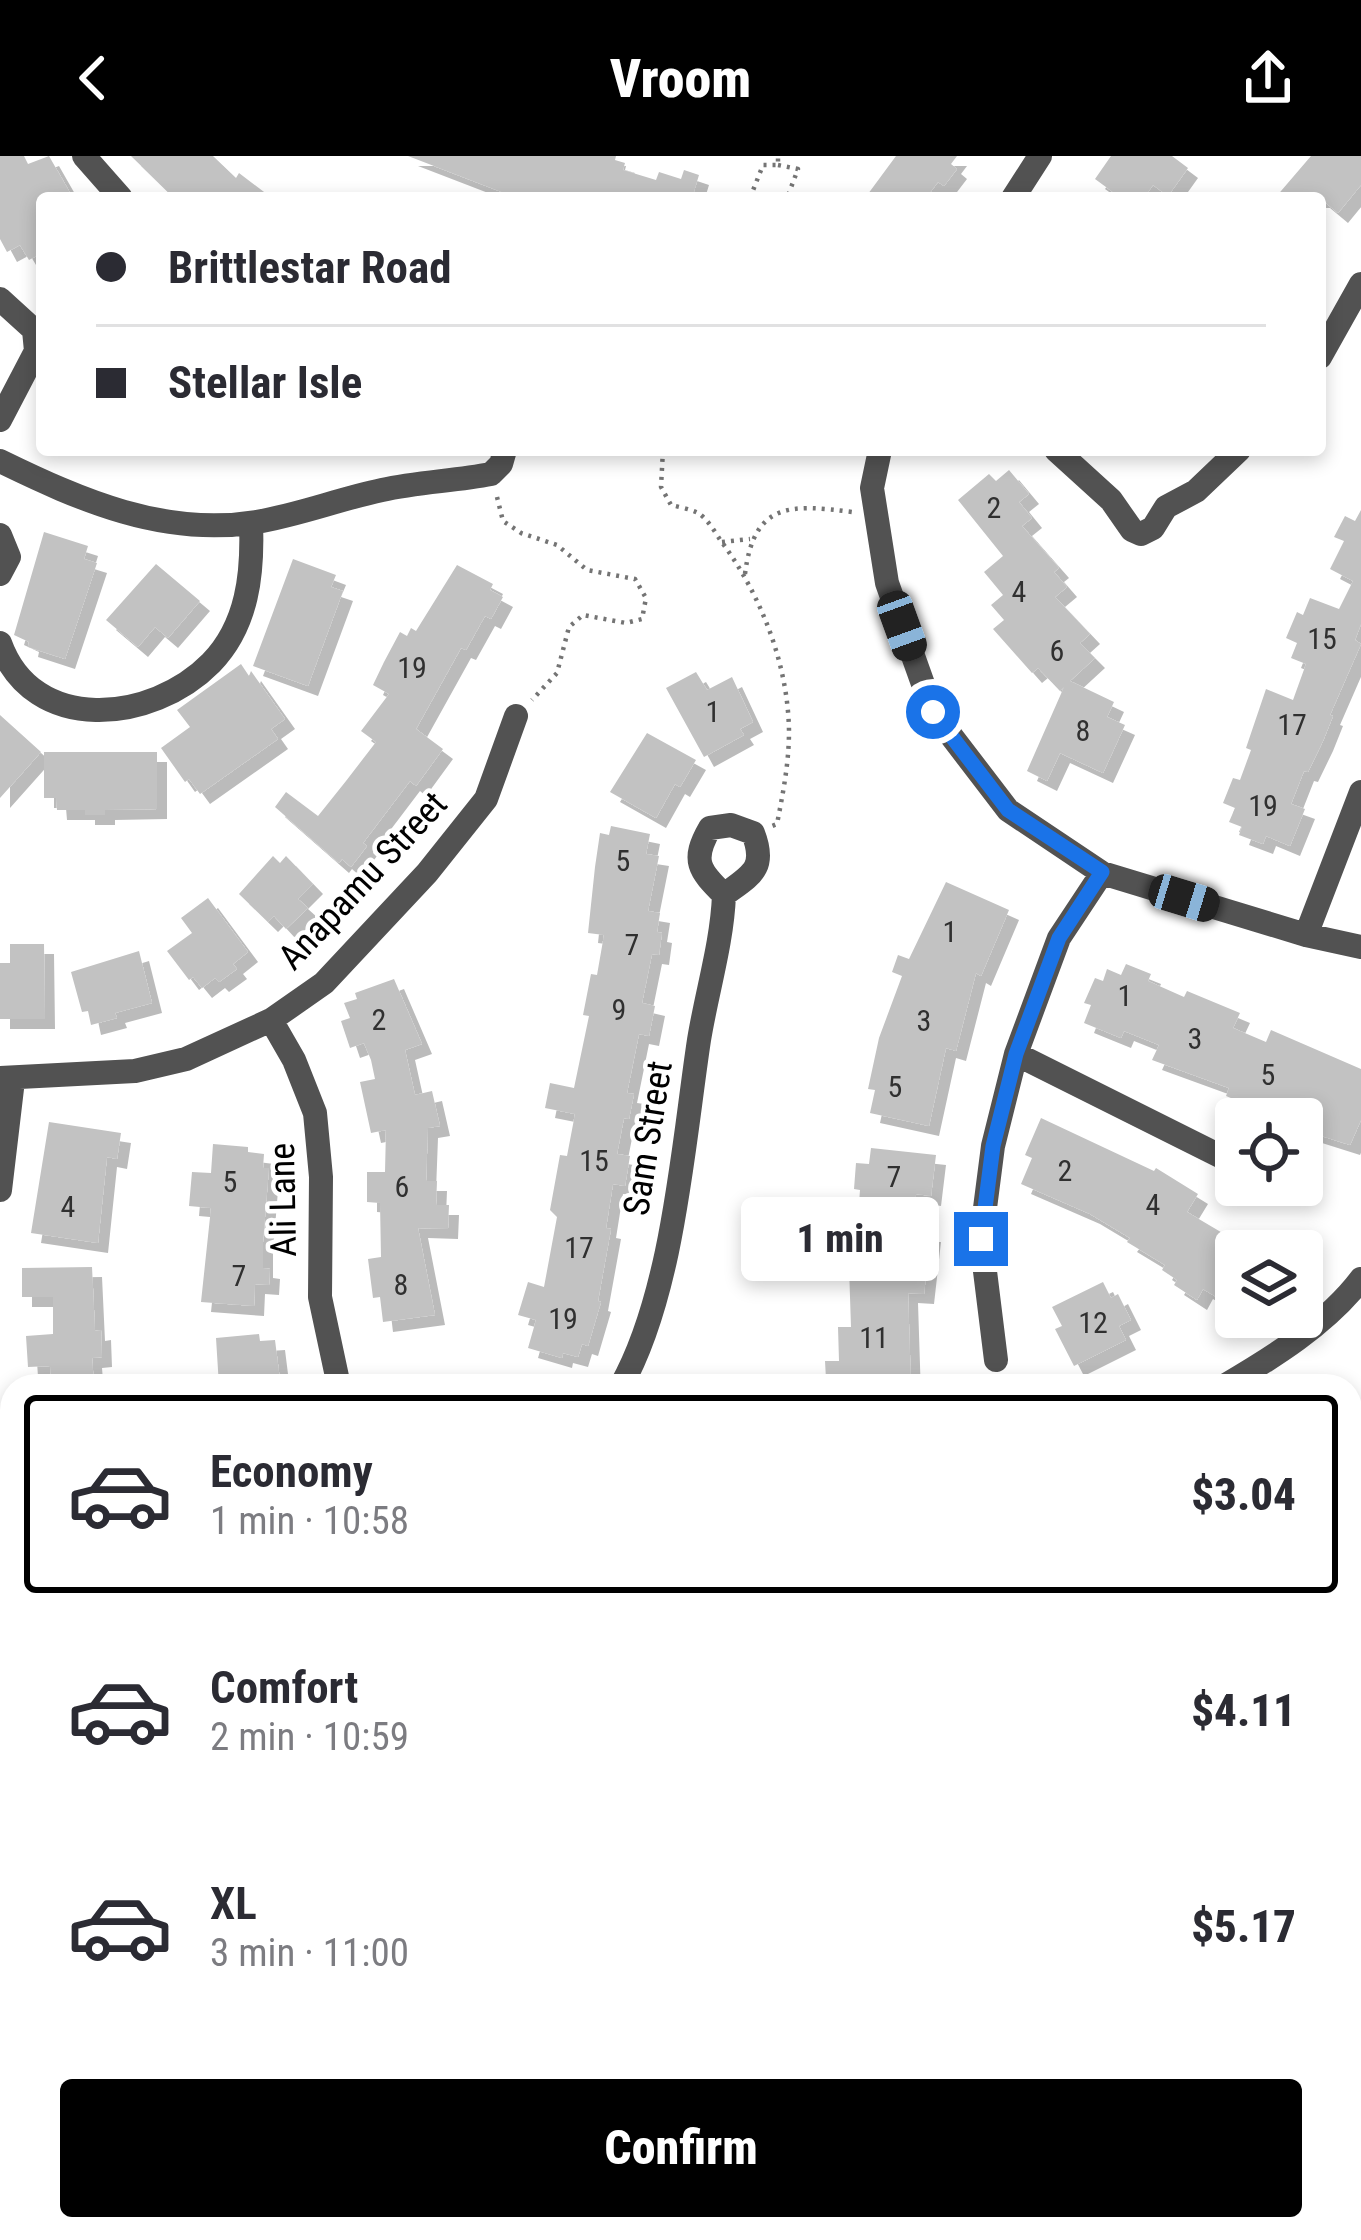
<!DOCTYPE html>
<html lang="en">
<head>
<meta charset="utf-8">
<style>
	body { margin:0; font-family:"Roboto Condensed",sans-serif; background:#f2f2f3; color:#2b2b33; height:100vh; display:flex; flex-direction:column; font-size:45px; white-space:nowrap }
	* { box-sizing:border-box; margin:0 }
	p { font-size:39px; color:#7c7c81 }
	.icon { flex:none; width:66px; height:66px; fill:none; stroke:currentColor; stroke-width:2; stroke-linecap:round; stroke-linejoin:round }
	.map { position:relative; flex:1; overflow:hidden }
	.side { position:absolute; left:0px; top:1218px; width:1362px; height:867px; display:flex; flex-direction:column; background:#fff; border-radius:36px 36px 0 0; box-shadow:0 6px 18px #0003 }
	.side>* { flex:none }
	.hud { position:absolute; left:36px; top:36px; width:1290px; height:264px; border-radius:12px; box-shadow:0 6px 18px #0003; display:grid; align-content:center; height:264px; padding:0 60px; background:#fff }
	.tools { position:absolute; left:1215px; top:942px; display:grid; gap:24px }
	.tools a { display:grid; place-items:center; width:108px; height:108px; border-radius:12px; background:#fff; box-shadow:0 6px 18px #0003; font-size:60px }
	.end { position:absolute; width:54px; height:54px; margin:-27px; border:15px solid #1a73e8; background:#fff; box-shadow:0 0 0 6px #fff }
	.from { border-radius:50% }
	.bubble { position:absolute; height:84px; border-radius:12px; background:#fff; box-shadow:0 6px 18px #0003; font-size:39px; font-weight:800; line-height:84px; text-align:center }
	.car { position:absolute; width:36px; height:72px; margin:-36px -18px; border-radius:15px; box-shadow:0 0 9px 3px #0007; background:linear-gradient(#222 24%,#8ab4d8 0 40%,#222 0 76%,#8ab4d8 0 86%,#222 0) }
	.hud b { display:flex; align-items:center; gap:42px; height:114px; font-size:45px }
	.hud b+b { border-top:3px solid #e1e1e2 }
	.hud i { width:30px; height:30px; background:#2b2b33 }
	ul { padding:21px 0 0; list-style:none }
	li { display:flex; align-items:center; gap:36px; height:198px; margin:0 24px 18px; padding:0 36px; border:6px solid transparent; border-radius:12px }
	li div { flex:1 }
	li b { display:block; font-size:45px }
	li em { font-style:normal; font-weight:800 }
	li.current { border-color:#000 }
	li>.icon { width:108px; height:108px; stroke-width:1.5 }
	.action { display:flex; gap:24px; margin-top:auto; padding:24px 60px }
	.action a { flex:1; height:138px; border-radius:12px; background:#000; color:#fff; font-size:48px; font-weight:800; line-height:138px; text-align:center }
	header { display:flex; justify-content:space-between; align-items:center; height:156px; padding:0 60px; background:#000; color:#fff; font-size:54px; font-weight:800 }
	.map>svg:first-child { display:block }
	.building { fill:#c2c2c2; filter:url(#shadow) }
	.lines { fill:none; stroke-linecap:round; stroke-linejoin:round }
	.path { stroke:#747474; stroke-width:4.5; stroke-dasharray:3 6; stroke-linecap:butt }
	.minor { stroke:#525252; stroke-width:24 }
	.route { stroke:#1a73e8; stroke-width:15 }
	.labels { text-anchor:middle; stroke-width:9; stroke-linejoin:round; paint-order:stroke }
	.number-label { font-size:30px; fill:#303030 }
	.street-label { font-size:36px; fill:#000; stroke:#fff }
</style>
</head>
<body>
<header><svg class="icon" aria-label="back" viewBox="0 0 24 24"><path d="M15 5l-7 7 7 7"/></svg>Vroom<svg class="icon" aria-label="share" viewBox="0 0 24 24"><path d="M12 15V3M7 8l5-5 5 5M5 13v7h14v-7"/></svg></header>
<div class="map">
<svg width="1361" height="2084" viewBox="0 0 1361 2084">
	<defs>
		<filter id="shadow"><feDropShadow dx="10" dy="10" stdDeviation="0" flood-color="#0004"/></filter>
	</defs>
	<rect width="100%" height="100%" fill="#fff"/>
	<path class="building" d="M0,0H24L28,8L49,0L73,42H42V97L29,104L20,89L7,96L0,83Z
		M131,0H213L236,22L239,17L272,42H174Z
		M408,0H616L615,4L625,7L623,14L656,24L659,16L681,23L684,14L699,19L692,42H517Z
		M896,0H957L951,8L957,13L944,30L938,26L926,42H865Z
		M1111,0H1172L1188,12L1168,40L1153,29L1144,42H1121L1095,23Z
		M1311,0H1361V29L1338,57L1320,42H1275Z
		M1009,314L1029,338L1019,346L1032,362L1022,370L1059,412L1054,416L1067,431L1055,441L1090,478L1080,487L1095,502L1070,525L1114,546L1107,561L1125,569L1103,617L1060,597L1047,625L1027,615L1064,531L1060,535L1038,512L1032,517L993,473L1004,464L991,449L1003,439L984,416L1003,400L958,344L989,318L996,325Z
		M1361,354V468L1355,484L1361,488L1330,559L1333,560L1323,585L1308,616L1304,615L1291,648L1305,653L1290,690L1266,680L1263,688L1239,679L1242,671L1229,666L1235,652L1223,647L1233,622L1240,624L1251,594L1246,592L1266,533L1293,544L1306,508L1291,502L1297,487L1286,482L1297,456L1303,459L1310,442L1339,453L1353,425L1330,413L1344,385L1334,381L1345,360L1355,365Z
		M44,376L88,390L84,403L97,407L65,503L28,491L29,486L14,479Z
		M293,403L336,419L331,431L343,435L308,530L253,510Z
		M156,408L200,445L168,482L155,471L138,491L106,464Z
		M457,409L493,428L490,434L503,441L491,463L485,460L466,494L461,492L416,573L443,593L416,630L410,625L363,687L367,690L351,711L342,703L339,707L275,651L286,636L318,660L346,625L376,586L361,575L389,538L373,529L384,506L400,476L407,480L411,472L416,475Z
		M241,508L249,520L251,515L285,563L271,573L278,583L200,638L189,623L185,626L161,592L190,571L177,554Z
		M696,516L707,534L732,521L753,566L740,573L744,579L704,601L666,532Z
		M0,559L41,596L0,642Z
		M647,577L696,604L680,631L675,628L656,662L610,636Z
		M44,596H157V653L105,654V659H85V654H57L56,642H44Z
		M611,670L650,678L646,698L659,700L648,755L660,757L657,776L662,777L659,799L652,798L642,847L655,850L649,880L639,878L627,937L634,938L629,963L624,962L617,998L630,1000L625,1030L613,1028L606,1072L611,1073L598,1145L601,1146L588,1190L582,1188L578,1201L563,1197L562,1202L528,1192L536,1164L518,1159L528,1126L544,1131L557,1061L550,1054L560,999L567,1000L575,958L545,952L550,927L574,932L589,860L583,859L591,818L597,819L604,779L588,777L595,711L600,677L609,679Z
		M273,700L280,707L286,700L313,728L298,743L308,752L286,773L274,760L268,766L239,738Z
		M946,726L1009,754L981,820L976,817L956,895L946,892L929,970L870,957L875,934L868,933L879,882L902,820L892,816L898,799L909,803Z
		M208,742L248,796L233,808L237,813L219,826L215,822L202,832L193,821L189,824L167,795L192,777L181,762Z
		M10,788H44L45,863H0V807H10Z
		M139,795L152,847L115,857L117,862L91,869L88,855L82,856L71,816Z
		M1126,808L1151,818L1148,825L1184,841L1187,835L1240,857L1233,872L1266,886L1271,874L1361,913V964L1350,989L1312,977L1302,969V963H1294L1298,955L1268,942L1262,955L1226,940L1229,932L1152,904L1159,889L1124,875L1121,882L1084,867L1091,849L1084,847L1095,822L1103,825L1107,813L1121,819Z
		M394,823L422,888L405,894L415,939L432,935L440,970L428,972L426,1025H437L436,1049H449L448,1073L418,1072L435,1159L383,1166L380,1141L373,1142L368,1103L381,1101L380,1047L367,1046V1016H385L386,974L371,977L360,926L375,923L371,904L364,887L350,892L341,865L350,862L344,847L357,843L355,837Z
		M1041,962L1154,1015L1156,1012L1198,1038L1187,1056L1236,1085V1112L1218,1142L1203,1133L1197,1144L1174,1129L1177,1124L1162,1114L1165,1109L1127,1086L1130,1082L1090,1058L1021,1028L1032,1002L1025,999Z
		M49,966L121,977L117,1003L107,1001L98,1087L31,1077Z
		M213,988L248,991V996L264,998L263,1012H269L263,1086V1112L270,1113L269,1129L255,1128L254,1150L201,1146L211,1052L189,1050L192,1016L211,1017Z
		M871,992L936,999L931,1040L916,1038L912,1076H931L924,1138L908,1137L911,1230H856L855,1222L826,1223L825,1205H839L838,1171H851L849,1111L854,1112L860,1034L854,1033L856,1007L869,1008Z
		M92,1111L95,1175L101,1174L102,1201L92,1202L94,1227L52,1230L50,1210L28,1211L26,1180L53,1178V1141H22V1112Z
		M1103,1126L1111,1142L1118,1138L1131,1164L1119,1170L1126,1184L1074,1210L1055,1173L1062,1170L1052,1151Z
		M259,1178L260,1185L275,1184L280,1224L266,1225L267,1230H219L216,1182Z"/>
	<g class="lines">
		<path class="path" d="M778,9L798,13L787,42
			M750,42L763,9H778V0
			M663,294L661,331L671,349C679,351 690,353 698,357C707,362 715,376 721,385C761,439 788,508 789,575C789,607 783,637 777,668L772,670
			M497,341L503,365L521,377L557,389L587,414L635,423L646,442L642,463L626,467L583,459L569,471L557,517L532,544
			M722,386L750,383
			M745,418C754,346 790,348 852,356"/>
		<path class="minor" d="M84,0L121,42
			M1013,42L1040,0
			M0,143L34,174L36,195L0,264
			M1320,201L1361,128
			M880,294L872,332L887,427L933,556L1008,654L1102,717L1306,779L1361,791
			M1056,294L1111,344L1132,374L1141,378L1153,372L1166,351L1196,335L1239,294
			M0,305C80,344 164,381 256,366C299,359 339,343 382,334C418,326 455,325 491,318L501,308L505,294
			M0,379L9,401L0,418
			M0,487C33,579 152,567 211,507C248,469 253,417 251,367
			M1306,779L1361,636
			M271,864L294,904L315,957L321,1021L320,1141L339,1230
			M1016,898L1236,1008
			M0,922L135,915L186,903L271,864L324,827L427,717L486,643L516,560
			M1278,1029H1279
			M0,1034L13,924
			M996,1204L981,1083L993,990L1016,898L1059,782L1102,717
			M621,1230C673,1137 683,990 699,884C707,835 722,788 724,739C699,714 691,705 710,672L731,669L753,677C767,713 751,719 724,739
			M1224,1230C1272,1202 1327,1168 1361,1123
			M1350,1466L1361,1458
			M1350,1930L1361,1924
			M531,2073L532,2084
			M103,2084L115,2073
			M482,2084L486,2073
			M1124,2084L1135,2073"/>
	</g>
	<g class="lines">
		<path class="route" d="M933,556L1008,654L1102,716L1059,782L1016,898L993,990L981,1083"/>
	</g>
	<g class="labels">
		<g class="number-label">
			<text x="994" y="362">2</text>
			<text x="1019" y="446">4</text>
			<text x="1322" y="493">15</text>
			<text x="1057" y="505">6</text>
			<text x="412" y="522">19</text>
			<text x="713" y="566">1</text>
			<text x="1292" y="579">17</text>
			<text x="1083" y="585">8</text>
			<text x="1263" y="660">19</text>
			<text x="623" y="715">5</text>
			<text x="950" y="786">1</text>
			<text x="632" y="799">7</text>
			<text x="1125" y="850">1</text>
			<text x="619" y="864">9</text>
			<text x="379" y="874">2</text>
			<text x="924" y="875">3</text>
			<text x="1195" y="893">3</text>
			<text x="1268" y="929">5</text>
			<text x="895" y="941">5</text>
			<text x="594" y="1015">15</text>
			<text x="1065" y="1025">2</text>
			<text x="894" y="1031">7</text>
			<text x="230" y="1036">5</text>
			<text x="402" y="1041">6</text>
			<text x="1153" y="1059">4</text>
			<text x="68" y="1061">4</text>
			<text x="579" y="1102">17</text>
			<text x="239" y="1130">7</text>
			<text x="401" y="1139">8</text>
			<text x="563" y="1173">19</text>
			<text x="1093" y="1177">12</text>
			<text x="874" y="1192">11</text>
		</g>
		<g class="street-label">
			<text transform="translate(362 724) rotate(-47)" y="13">Anapamu Street</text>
			<text transform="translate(647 982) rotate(-81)" y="13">Sam Street</text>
			<text transform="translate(282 1044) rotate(-91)" y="13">Ali Lane</text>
		</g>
	</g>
</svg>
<div class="tools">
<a><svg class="icon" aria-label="locate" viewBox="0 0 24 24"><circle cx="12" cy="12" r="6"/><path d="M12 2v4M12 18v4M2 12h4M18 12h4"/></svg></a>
<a><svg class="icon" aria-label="layers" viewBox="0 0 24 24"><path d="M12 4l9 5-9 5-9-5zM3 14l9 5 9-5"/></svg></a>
</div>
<i class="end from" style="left:933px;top:556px"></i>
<i class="end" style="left:981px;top:1083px"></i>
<div class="bubble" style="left:741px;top:1041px;width:198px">1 min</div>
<i class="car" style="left:902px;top:470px;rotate:160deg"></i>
<i class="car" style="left:1184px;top:742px;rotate:107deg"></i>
<div class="hud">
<b><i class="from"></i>Brittlestar Road</b>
<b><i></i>Stellar Isle</b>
</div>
<section class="side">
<ul>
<li class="current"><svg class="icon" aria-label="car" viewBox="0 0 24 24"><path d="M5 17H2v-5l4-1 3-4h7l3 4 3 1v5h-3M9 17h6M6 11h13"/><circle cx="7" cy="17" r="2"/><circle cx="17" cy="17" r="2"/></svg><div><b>Economy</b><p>1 min · 10:58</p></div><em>$3.04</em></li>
<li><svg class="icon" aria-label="car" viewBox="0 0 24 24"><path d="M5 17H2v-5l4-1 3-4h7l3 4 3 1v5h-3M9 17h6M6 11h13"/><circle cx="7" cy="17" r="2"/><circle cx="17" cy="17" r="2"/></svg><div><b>Comfort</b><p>2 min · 10:59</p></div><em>$4.11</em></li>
<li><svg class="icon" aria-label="car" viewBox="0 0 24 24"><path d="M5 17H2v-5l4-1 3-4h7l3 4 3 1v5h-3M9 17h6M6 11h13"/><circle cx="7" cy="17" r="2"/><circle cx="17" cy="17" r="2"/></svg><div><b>XL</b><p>3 min · 11:00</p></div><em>$5.17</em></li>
</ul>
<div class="action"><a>Confirm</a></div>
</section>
</div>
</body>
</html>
